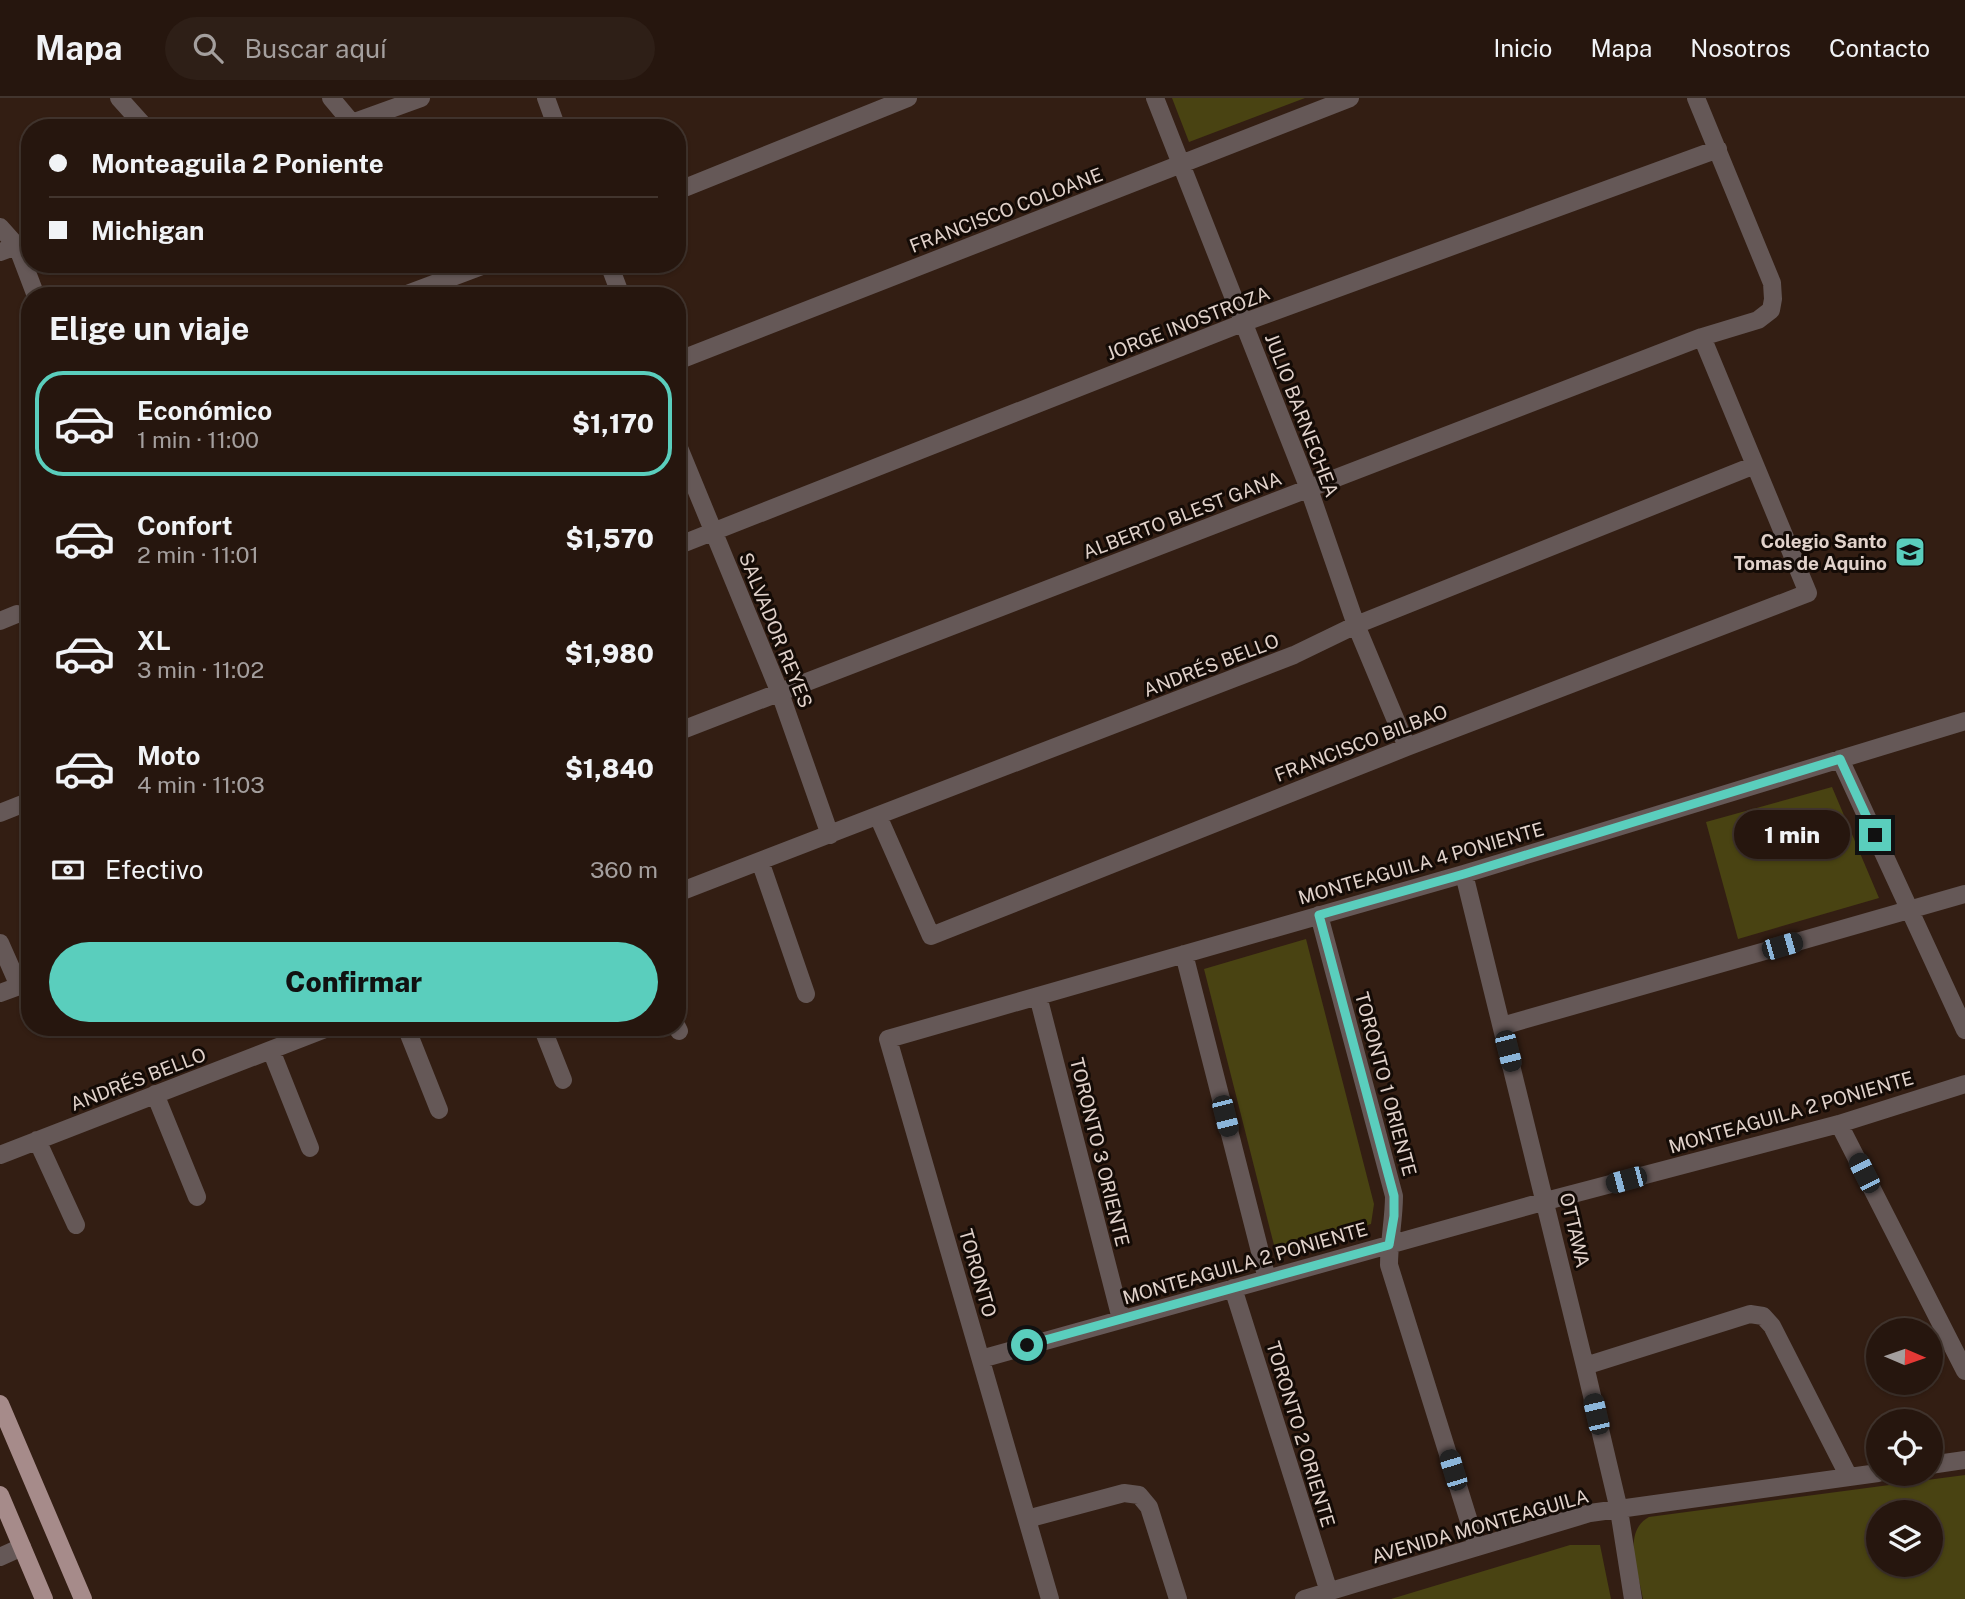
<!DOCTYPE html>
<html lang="es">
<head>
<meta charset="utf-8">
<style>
	body { margin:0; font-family:"Public Sans",sans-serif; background:#2e1f17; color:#f1f3f6; height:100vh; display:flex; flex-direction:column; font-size:26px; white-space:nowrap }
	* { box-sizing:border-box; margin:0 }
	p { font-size:23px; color:#a49f9e }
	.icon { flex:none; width:38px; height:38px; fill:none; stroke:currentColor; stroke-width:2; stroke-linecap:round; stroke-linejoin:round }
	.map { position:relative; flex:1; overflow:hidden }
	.side { position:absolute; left:21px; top:189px; width:665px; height:749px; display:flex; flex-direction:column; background:#26160e; border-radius:28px; box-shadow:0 2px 5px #0004,0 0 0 2px #42352e }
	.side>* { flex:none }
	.top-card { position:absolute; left:21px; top:21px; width:665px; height:154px; border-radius:28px; box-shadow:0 2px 5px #0004,0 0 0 2px #42352e; display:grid; align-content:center; height:154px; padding:0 28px; background:#26160e }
	.needle { width:46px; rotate:92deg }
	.fabs { position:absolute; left:1866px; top:1220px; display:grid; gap:14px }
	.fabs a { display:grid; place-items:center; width:77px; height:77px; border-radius:50%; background:#26160e; box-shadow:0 2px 5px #0004,0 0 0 2px #42352e; font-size:35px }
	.end { position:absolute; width:32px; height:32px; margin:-16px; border:9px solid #5acebd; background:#111; box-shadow:0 0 0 4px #111 }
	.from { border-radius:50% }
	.bubble { position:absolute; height:49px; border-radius:24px; background:#26160e; box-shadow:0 2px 5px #0004,0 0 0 2px #42352e; font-size:23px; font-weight:800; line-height:49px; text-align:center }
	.car { position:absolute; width:21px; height:42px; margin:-21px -10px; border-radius:9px; box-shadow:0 0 5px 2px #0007; background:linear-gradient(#222 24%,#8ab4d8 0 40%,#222 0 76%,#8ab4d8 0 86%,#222 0) }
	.top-card b { display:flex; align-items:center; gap:24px; height:66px; font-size:26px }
	.top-card b+b { border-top:2px solid #42352e }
	.top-card i { width:18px; height:18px; background:#f1f3f6 }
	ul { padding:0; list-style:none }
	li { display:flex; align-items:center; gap:21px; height:105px; margin:0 14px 10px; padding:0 14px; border:4px solid transparent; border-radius:28px }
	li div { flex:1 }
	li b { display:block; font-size:26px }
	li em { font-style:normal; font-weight:800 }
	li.active { border-color:#5acebd }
	li>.icon { width:63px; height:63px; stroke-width:1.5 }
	h2 { padding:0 28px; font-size:32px; line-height:84px }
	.pay { display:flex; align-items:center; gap:18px; height:77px; padding:0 28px; font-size:26px }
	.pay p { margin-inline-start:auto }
	.button { display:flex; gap:14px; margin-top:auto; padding:14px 28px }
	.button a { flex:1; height:80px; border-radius:42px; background:#5acebd; color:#111; font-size:28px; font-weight:800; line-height:80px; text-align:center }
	header { display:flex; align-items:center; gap:42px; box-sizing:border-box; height:98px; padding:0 35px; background:#26160e; border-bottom:2px solid #42352e }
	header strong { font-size:33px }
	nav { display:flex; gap:38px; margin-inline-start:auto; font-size:24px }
	.search { width:490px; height:63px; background:#2e1f17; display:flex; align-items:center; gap:18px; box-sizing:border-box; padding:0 24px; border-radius:38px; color:#a49f9e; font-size:26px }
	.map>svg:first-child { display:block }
	.green { fill:#494312; fill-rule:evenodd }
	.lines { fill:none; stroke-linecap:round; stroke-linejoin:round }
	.minor { stroke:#655857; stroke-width:18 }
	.major { stroke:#a68b8a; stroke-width:18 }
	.route { stroke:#5acebd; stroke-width:9 }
	.labels { text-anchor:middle; stroke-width:6; stroke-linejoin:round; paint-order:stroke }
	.street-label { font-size:19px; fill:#e1d2cb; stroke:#140b06 }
	.poi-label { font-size:19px; font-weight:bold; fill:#e1d2cb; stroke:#140b06; text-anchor:end }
</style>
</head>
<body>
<header>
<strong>Mapa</strong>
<div class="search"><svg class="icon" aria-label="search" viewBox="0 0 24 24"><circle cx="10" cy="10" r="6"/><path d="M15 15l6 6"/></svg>Buscar aquí</div>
<nav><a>Inicio</a><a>Mapa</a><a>Nosotros</a><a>Contacto</a></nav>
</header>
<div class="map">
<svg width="1965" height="1501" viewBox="0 0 1965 1501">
	<rect width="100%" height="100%" fill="#331e13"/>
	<path class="green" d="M1172,0H1305L1189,44Z
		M1832,689L1879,800L1738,841L1706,724Z
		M1306,841L1374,1106L1371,1126L1276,1155L1204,871Z
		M1965,1377V1501H1643C1639,1476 1621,1434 1649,1419ZM1930,1414V1466H1878V1414Z
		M1570,1447H1600L1611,1501H1391Z"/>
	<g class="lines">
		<path class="minor" d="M119,0L146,30
			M331,0L352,25
			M546,0L557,30
			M1155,0L1309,391L1356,527L1407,649
			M338,30L421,0
			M677,93L908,0
			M0,129L17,148L36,198
			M0,154L30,143
			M609,166L621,198
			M402,198L487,166
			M677,263L1350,0
			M677,345L780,595L830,737
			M677,448L1245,224L1718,51
			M0,523L17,516
			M677,634L1702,239L1758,222L1771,212L1773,201L1772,185L1696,0
			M1840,661L1965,932
			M0,715L30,703
			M878,718L931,838L1407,649L1808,495L1702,239
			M760,763L806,896
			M1464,776L1585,1268L1619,1412L1633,1501
			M677,795L1294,557L1356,527L1755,367
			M1319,817L1394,1098C1394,1121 1389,1143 1389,1167L1477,1449
			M0,845L19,888
			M1184,856L1267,1181
			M0,895L30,884
			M1038,898L1121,1221
			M1502,928L1965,796
			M406,929L439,1012
			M542,929L563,982
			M677,929L679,933
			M271,952L310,1050
			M155,996L197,1099
			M1839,1026L1965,1273
			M37,1042L76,1127
			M0,1057L330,929
			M1233,1190L1329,1494
			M981,1261L1546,1103L1839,1026L1965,986
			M1585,1268L1750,1216L1763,1218L1772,1228L1849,1379
			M1930,1367L1965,1362
			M1027,1421L1124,1395L1139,1397L1149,1409L1178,1501
			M0,1459L22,1449
			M1050,1501L888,941L1464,776L1965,623
			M1304,1501L1590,1415L1878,1375"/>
		<path class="major" d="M0,1306L83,1501
			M0,1397L44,1501"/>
	</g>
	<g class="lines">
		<path class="route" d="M1027,1247L1389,1147L1394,1118V1098L1319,817L1464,776L1840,661L1875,737"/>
	</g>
	<defs>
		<g id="school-square" transform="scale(1.575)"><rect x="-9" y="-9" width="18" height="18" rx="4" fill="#5acebd" stroke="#140b06"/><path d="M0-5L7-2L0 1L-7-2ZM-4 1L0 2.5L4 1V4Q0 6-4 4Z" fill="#111"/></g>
	</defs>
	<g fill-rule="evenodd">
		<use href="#school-square" x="1910" y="454"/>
	</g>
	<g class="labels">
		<g class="street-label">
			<text transform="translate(1006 112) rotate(-21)" y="7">FRANCISCO COLOANE</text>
			<text transform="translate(1188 225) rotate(-21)" y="7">JORGE INOSTROZA</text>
			<text transform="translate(1302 317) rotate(69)" y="7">JULIO BARNECHEA</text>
			<text transform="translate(1182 417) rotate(-21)" y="7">ALBERTO BLEST GANA</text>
			<text transform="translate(776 532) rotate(68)" y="7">SALVADOR REYES</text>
			<text transform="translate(1211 567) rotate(-21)" y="7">ANDRÉS BELLO</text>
			<text transform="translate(1361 645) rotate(-21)" y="7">FRANCISCO BILBAO</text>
			<text transform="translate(1421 765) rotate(-16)" y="7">MONTEAGUILA 4 PONIENTE</text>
			<text transform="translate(138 981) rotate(-21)" y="7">ANDRÉS BELLO</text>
			<text transform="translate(1386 986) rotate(75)" y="7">TORONTO 1 ORIENTE</text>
			<text transform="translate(1791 1014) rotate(-16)" y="7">MONTEAGUILA 2 PONIENTE</text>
			<text transform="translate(1100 1054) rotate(76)" y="7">TORONTO 3 ORIENTE</text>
			<text transform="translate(1575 1132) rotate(77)" y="7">OTTAWA</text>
			<text transform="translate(1245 1165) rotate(-16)" y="7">MONTEAGUILA 2 PONIENTE</text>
			<text transform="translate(978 1175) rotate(74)" y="7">TORONTO</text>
			<text transform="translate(1301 1336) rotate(73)" y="7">TORONTO 2 ORIENTE</text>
			<text transform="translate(1480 1428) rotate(-16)" y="7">AVENIDA MONTEAGUILA</text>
		</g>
		<g class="poi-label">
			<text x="1887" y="450">Colegio Santo<tspan x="1887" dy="22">Tomas de Aquino</tspan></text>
		</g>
	</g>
</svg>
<div class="fabs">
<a><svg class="needle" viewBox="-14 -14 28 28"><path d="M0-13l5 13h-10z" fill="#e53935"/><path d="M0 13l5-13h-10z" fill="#a49f9e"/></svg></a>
<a><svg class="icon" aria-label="locate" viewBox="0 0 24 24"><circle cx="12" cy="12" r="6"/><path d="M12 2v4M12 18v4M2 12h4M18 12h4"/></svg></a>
<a><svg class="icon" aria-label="layers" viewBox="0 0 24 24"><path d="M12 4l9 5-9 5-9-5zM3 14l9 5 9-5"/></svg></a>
</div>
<i class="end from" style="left:1027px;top:1247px"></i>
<i class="end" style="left:1875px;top:737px"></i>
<div class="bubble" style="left:1734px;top:712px;width:116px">1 min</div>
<i class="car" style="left:1782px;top:848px;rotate:74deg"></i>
<i class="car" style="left:1508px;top:953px;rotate:166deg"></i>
<i class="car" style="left:1225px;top:1018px;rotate:166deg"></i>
<i class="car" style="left:1864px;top:1075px;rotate:333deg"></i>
<i class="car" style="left:1626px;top:1082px;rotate:255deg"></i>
<i class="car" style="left:1596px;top:1316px;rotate:347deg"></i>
<i class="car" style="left:1453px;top:1372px;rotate:343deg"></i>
<div class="top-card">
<b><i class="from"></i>Monteaguila 2 Poniente</b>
<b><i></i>Michigan</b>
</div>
<section class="side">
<h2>Elige un viaje</h2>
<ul>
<li class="active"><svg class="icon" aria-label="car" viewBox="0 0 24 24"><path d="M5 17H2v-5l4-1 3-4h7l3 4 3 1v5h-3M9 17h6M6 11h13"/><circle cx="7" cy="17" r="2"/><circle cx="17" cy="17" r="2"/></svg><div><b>Económico</b><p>1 min · 11:00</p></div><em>$1,170</em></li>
<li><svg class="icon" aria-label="car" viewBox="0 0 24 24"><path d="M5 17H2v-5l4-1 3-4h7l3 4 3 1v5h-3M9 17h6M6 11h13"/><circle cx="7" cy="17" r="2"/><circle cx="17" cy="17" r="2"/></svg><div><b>Confort</b><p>2 min · 11:01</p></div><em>$1,570</em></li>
<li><svg class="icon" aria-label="car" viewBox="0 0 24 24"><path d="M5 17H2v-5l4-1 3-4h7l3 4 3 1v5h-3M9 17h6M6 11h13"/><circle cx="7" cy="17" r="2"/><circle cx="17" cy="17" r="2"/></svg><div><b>XL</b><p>3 min · 11:02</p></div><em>$1,980</em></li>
<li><svg class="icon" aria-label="car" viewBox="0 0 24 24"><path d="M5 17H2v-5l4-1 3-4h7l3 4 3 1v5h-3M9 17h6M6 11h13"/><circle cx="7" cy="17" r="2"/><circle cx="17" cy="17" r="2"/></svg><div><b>Moto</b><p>4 min · 11:03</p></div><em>$1,840</em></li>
</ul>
<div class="pay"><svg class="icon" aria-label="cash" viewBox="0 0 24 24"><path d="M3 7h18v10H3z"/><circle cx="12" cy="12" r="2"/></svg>Efectivo<p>360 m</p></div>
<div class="button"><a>Confirmar</a></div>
</section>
</div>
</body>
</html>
